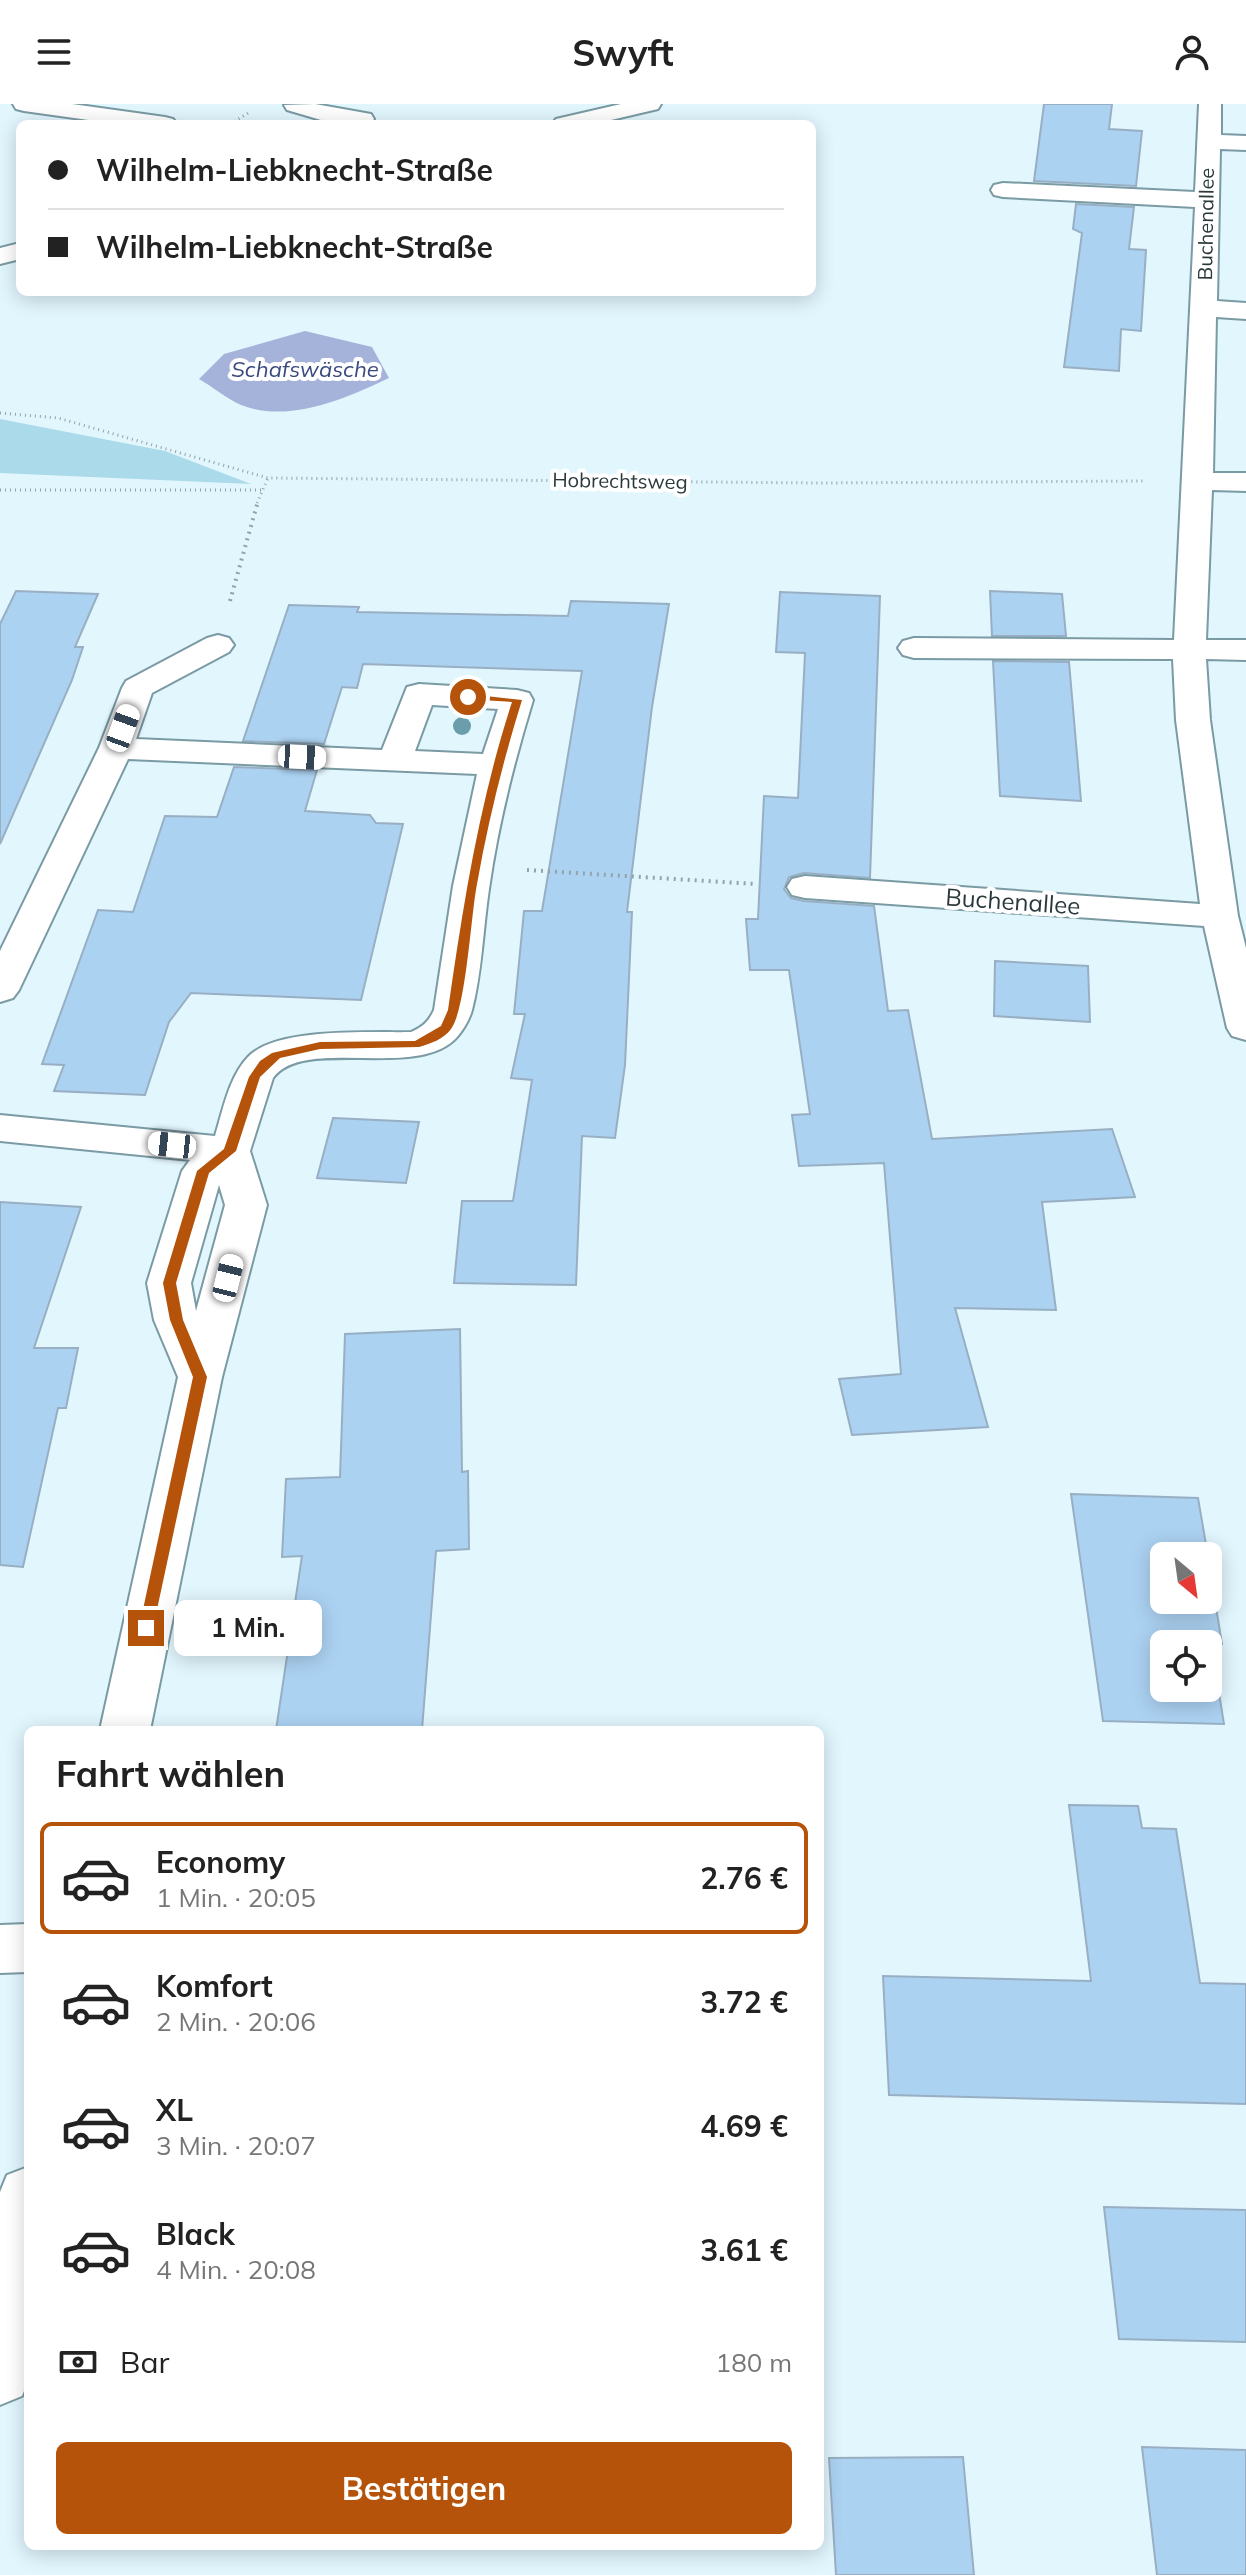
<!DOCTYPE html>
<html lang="de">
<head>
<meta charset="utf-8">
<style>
	body { margin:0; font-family:Mulish,sans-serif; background:#f2f2f2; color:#222; height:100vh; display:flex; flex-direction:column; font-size:30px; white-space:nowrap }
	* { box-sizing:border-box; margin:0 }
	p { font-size:26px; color:#767676 }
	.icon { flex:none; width:44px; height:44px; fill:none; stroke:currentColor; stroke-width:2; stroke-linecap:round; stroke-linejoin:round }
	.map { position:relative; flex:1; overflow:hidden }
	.side { position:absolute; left:24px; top:1622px; width:800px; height:824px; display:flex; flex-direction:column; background:#fff; border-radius:12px; box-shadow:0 4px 20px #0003 }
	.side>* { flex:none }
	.top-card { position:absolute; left:16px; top:16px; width:800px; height:176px; border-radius:12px; box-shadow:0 4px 20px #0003; display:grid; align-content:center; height:176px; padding:0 32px; background:#fff }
	.needle { width:52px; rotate:151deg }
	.buttons { position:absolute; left:1150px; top:1438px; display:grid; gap:16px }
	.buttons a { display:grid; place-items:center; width:72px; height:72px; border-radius:12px; background:#fff; box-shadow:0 4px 20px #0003; font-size:40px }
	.end { position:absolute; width:36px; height:36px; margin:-18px; border:10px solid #b45309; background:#fff; box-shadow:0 0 0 4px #fff }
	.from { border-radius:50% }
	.bubble { position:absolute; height:56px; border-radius:12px; background:#fff; box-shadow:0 4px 20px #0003; font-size:26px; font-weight:700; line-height:56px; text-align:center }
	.car { position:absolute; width:24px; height:48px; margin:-24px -12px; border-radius:10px; box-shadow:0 0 6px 2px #0007; background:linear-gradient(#fff 24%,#345 0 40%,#fff 0 76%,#345 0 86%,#fff 0) }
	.top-card b { display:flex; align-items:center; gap:28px; height:76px; font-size:30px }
	.top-card b+b { border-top:2px solid #e0e0e0 }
	.top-card i { width:20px; height:20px; background:#222 }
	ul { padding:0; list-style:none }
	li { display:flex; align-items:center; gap:24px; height:112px; margin:0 16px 12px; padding:0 16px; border:4px solid transparent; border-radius:12px }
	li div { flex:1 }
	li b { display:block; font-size:30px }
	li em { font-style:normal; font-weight:700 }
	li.selected { border-color:#b45309 }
	li>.icon { width:72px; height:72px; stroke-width:1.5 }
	h2 { padding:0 32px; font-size:36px; line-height:96px }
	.pay { display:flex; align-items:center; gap:20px; height:88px; padding:0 32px; font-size:30px }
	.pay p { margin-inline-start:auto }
	.cta { display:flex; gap:16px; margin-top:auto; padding:16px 32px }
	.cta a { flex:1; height:92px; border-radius:12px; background:#b45309; color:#fff; font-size:32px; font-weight:700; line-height:92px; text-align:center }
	header { display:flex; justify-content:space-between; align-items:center; height:104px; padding:0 32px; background:#fff; font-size:36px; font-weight:700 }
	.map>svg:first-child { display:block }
	.green { fill:#abdaea }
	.water { fill:#a5b3db }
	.building { fill:#acd2f2; stroke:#98afc3; stroke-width:2; fill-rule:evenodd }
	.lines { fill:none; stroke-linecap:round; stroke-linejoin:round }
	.minor-casing { stroke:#7a9aa4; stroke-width:4 }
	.path-far1 { stroke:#92a3a9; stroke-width:3; stroke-dasharray:1 4; stroke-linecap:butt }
	.path { stroke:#92a3a9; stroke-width:4; stroke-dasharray:2 5; stroke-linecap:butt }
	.minor { fill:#fff; fill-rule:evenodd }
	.tree { fill:#6b9daa }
	.route { fill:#b45309 }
	.labels { text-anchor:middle; stroke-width:8; stroke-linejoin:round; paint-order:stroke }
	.far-street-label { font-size:20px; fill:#2a383c; stroke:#fff }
	.far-water-label { font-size:22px; font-style:italic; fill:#3a4a7f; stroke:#fff }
	.street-label { font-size:24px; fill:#2a383c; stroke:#fff }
</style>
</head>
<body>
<header><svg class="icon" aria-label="menu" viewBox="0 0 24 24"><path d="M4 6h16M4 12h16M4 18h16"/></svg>Swyft<svg class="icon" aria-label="person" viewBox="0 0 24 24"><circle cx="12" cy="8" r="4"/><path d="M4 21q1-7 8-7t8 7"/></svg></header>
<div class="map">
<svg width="1246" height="2471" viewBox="0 0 1246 2471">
	<rect width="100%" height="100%" fill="#e2f6fd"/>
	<path class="green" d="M0,315L165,347L251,380L0,369Z"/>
	<path class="water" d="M305,227L372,243L389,274C347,294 289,320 241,301C227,295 213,283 199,275L224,250Z"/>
	<path class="building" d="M1044,0H1112L1109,25L1142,27L1136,82L1034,77Z
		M1076,100L1134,103L1129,145L1146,146L1141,227L1121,225L1119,267L1064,263L1082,129L1073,125Z
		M16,487L98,490L75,543H83L72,576L0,740V520Z
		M990,487L1062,490L1066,532H992Z
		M780,488L880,492L870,774L804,769L789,773L784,785L791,794L804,797L874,802L888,907L908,906L932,1035L1112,1025L1135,1093L1042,1098L1056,1206L955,1204L988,1323L852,1331L839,1275L901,1270L884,1059L799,1062L792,1011L810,1010L789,866H750L746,815H758L764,692L798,694L805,549L776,548Z
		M571,497L669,500L652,603L627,808H632L625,961L615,1034L582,1032L576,1181L454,1179L462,1097H513L532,976L511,974L525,910H514L524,807H542L582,567L363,560L357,584L342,583L324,640L243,637L289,501L359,503L357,508L568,512Z
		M993,557L1069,558L1081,697L1000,692Z
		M234,663L317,666L305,707L370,711L376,719L403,720L361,896L191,889L169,918L145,991L54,987L64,961L42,960L98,806L133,808L165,712L217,713Z
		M995,857L1088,862L1090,918L994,912Z
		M333,1014L419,1018L406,1079L317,1074Z
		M0,1098L81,1103L34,1244H78L66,1304H58L23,1463L0,1461Z
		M460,1225L462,1368L468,1367L469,1445L436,1447L422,1626H276L302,1452L282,1453L286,1375L340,1373L345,1230Z
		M1071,1390L1198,1394L1208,1452H1164V1496H1208V1454L1222,1540H1211L1224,1620L1103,1617ZM1164,1540H1208V1584H1164Z
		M1069,1701L1138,1702L1142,1724L1176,1725L1200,1879L1246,1880V2000L889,1991L883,1872L1091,1877Z
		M1104,2103L1246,2106V2238L1119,2235Z
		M1142,2343L1246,2346V2471H1157Z
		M963,2353L974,2471H836L829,2354Z"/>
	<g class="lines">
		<g class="minor-casing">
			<path id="minor" d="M13,0H72L165,13L173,15L177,20H117L24,7L16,5Z
				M315,0L371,10L374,15L371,20L321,16L287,6L284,1Z
				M621,0H661L658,5L594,20H552L556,15Z
				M1199,0H1221V31L1246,32V46L1220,45L1217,197L1246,199V215L1216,213L1213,369H1246V387L1212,386L1206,536H1246V556L1206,555L1210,616L1238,812L1246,844V936L1232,932L1227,924L1204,822L805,794L792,791L787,783L792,775L805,772L1200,800L1176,616L1173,555L914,554L903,551L898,544L903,537L914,534L1174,536L1195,103L1003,93L994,91L991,86L994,81L1003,79L1195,88Z
				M20,139V155L0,160V144Z
				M218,531L229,534L234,541L229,548L152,589L136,635L382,646L407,583L419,580L517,586L529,589L533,596C514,658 498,721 489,785C483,825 482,868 472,906C469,917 461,930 453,937C411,974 303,933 273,974L250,1047L267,1101L222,1273L150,1626H100L178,1273L154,1216L147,1179L182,1067L190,1056L0,1037V1011L215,1032C223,1006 229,973 248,953C276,923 372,929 411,928C423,923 429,917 434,906L453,782L477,670L128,655L19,886L13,894L0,898V847L99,644L122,584L126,577L207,534ZM432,601L498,605L483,650L415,647ZM219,1081L225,1101L196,1207L191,1179Z
				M28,1820V1868L0,1869V1821Z
				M28,2063V2277L22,2292L0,2301V2088L7,2071Z"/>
		</g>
		<path class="path-far1" d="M230,20L250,8
			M0,309L58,314L268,374L818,379L1146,377
			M0,386H261
			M257,399L268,374"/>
		<path class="path" d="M230,497L258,397
			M527,766L756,780"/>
		<use href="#minor" class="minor"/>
	</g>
	<circle class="tree" cx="462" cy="622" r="9"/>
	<path class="route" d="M468,590L522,596C503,657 488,718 477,780C471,810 466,905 451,925C444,935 430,940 419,943L320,945L280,954L260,973L236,1047L209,1069L176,1179L183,1216L207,1273L153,1524L146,1529L141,1528L139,1524L193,1273L170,1216L163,1179L197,1067L224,1045L249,973L260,957L272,949L320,938L415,937L441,922L448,906C463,802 479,699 512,598L465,595Z"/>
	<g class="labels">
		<g class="far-street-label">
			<text transform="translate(1206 120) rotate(-89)" y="7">Buchenallee</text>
			<text transform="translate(620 377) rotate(1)" y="7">Hobrechtsweg</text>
		</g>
		<g class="far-water-label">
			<text x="305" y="273">Schafswäsche</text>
		</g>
		<g class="street-label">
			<text transform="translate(1013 798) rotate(4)" y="8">Buchenallee</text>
		</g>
	</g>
</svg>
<div class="buttons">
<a><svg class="needle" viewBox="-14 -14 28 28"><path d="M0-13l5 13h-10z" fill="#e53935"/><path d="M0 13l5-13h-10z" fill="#767676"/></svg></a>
<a><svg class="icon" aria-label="locate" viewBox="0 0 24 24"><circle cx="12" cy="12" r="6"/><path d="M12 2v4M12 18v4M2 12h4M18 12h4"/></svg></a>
</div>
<i class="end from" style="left:468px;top:593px"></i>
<i class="end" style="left:146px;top:1524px"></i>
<div class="bubble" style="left:174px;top:1496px;width:148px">1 Min.</div>
<i class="car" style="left:123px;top:624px;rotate:20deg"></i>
<i class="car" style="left:302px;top:653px;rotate:93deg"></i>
<i class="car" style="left:172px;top:1041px;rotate:276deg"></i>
<i class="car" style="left:228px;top:1174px;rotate:14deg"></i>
<div class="top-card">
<b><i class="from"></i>Wilhelm-Liebknecht-Straße</b>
<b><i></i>Wilhelm-Liebknecht-Straße</b>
</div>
<section class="side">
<h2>Fahrt wählen</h2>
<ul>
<li class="selected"><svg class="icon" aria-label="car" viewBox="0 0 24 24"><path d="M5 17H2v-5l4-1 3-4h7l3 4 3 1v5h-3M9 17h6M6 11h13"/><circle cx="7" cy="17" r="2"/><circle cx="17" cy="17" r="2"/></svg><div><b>Economy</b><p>1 Min. · 20:05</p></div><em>2.76 €</em></li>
<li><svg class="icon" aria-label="car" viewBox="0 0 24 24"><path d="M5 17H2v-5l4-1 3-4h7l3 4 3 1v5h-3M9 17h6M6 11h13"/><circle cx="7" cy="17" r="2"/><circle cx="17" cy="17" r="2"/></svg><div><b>Komfort</b><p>2 Min. · 20:06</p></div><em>3.72 €</em></li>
<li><svg class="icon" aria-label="car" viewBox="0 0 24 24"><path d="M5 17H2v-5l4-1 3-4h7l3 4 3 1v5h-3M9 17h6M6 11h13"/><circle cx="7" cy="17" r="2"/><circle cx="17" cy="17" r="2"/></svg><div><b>XL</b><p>3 Min. · 20:07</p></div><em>4.69 €</em></li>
<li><svg class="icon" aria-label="car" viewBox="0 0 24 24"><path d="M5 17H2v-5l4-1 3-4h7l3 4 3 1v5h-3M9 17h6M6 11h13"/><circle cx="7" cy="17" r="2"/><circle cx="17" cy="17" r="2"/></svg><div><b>Black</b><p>4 Min. · 20:08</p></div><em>3.61 €</em></li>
</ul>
<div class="pay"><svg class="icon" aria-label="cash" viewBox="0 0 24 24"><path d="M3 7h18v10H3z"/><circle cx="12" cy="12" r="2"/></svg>Bar<p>180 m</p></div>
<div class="cta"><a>Bestätigen</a></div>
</section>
</div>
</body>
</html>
